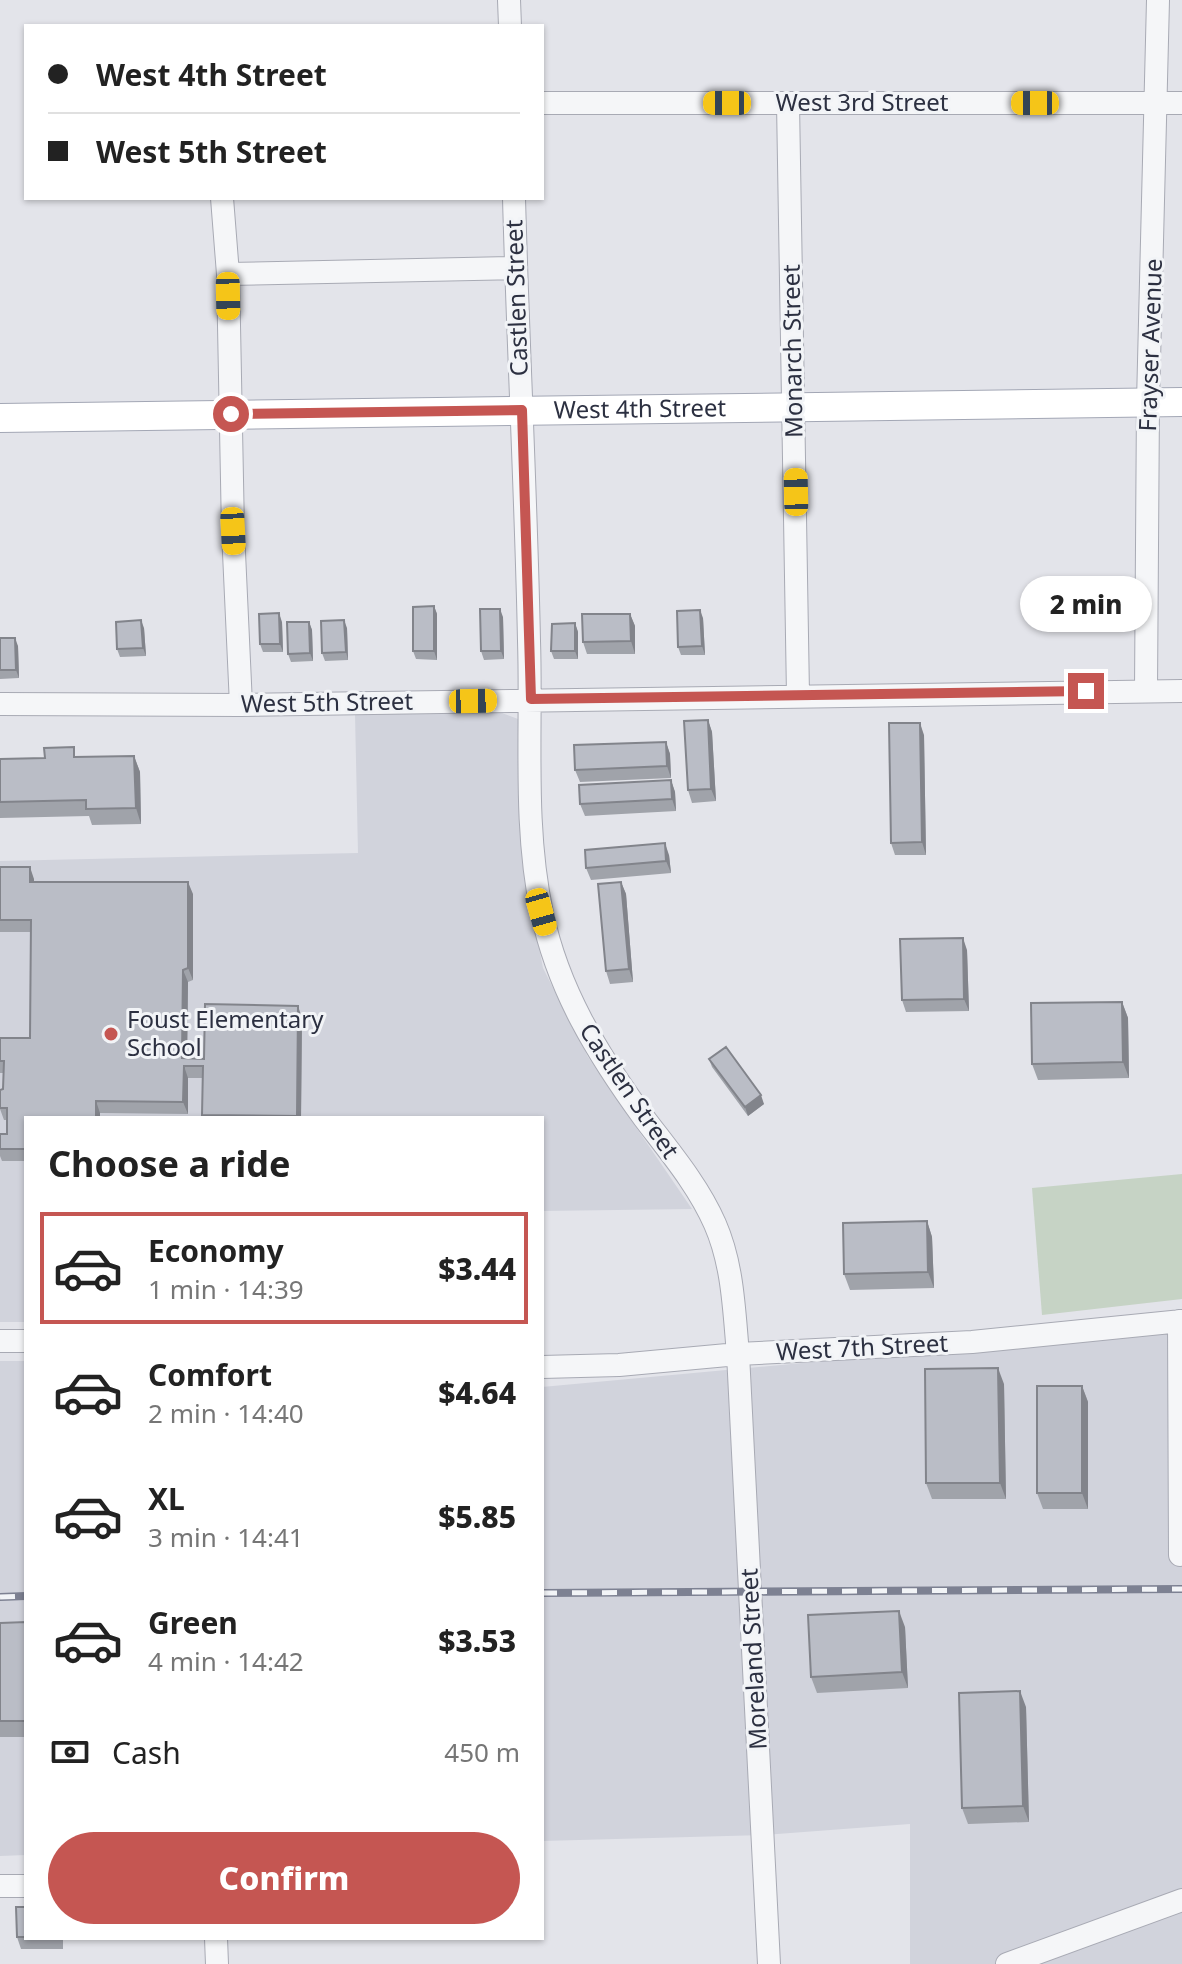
<!DOCTYPE html>
<html lang="en">
<head>
<meta charset="utf-8">
<style>
	body { margin:0; font-family:"Noto Sans",sans-serif; background:#f6f6f6; color:#222; height:100vh; display:flex; flex-direction:column; font-size:30px; white-space:nowrap }
	* { box-sizing:border-box; margin:0 }
	p { font-size:26px; color:#767676 }
	.icon { flex:none; width:44px; height:44px; fill:none; stroke:currentColor; stroke-width:2; stroke-linecap:round; stroke-linejoin:round }
	.map { position:relative; flex:1; overflow:hidden }
	.details { position:absolute; left:24px; top:1116px; width:520px; height:824px; display:flex; flex-direction:column; background:#fff; border-radius:0px; box-shadow:0 2px 6px #0004 }
	.details>* { flex:none }
	.banner { position:absolute; left:24px; top:24px; width:520px; height:176px; border-radius:0px; box-shadow:0 2px 6px #0004; display:grid; align-content:center; height:176px; padding:0 24px; background:#fff }
	.end { position:absolute; width:36px; height:36px; margin:-18px; border:10px solid #c55652; background:#fff; box-shadow:0 0 0 4px #fff }
	.from { border-radius:50% }
	.bubble { position:absolute; height:56px; border-radius:28px; background:#fff; box-shadow:0 2px 6px #0004; font-size:26px; font-weight:800; line-height:56px; text-align:center }
	.car { position:absolute; width:24px; height:48px; margin:-24px -12px; border-radius:10px; box-shadow:0 0 6px 2px #0007; background:linear-gradient(#f5c518 24%,#345 0 40%,#f5c518 0 76%,#345 0 86%,#f5c518 0) }
	.banner b { display:flex; align-items:center; gap:28px; height:76px; font-size:30px }
	.banner b+b { border-top:2px solid #e0e0e0 }
	.banner i { width:20px; height:20px; background:#222 }
	ul { padding:0; list-style:none }
	li { display:flex; align-items:center; gap:24px; height:112px; margin:0 16px 12px; padding:0 8px; border:4px solid transparent; border-radius:0px }
	li div { flex:1 }
	li b { display:block; font-size:30px }
	li em { font-style:normal; font-weight:800 }
	li.current { border-color:#c55652 }
	li>.icon { width:72px; height:72px; stroke-width:1.5 }
	h2 { padding:0 24px; font-size:36px; line-height:96px }
	.pay { display:flex; align-items:center; gap:20px; height:88px; padding:0 24px; font-size:30px }
	.pay p { margin-inline-start:auto }
	.primary-button { display:flex; gap:16px; margin-top:auto; padding:16px 24px }
	.primary-button a { flex:1; height:92px; border-radius:48px; background:#c55652; color:#fff; font-size:32px; font-weight:800; line-height:92px; text-align:center }
	.map>svg:first-child { display:block }
	.built { fill:#d1d3dc }
	.green { fill:#c6d3c5 }
	.lines { fill:none; stroke-linecap:round; stroke-linejoin:round }
	.minor-casing { stroke:#a8aab4; stroke-width:24 }
	.major-casing { stroke:#a3a7b5; stroke-width:30 }
	.minor { stroke:#f5f6f8; stroke-width:22 }
	.major { stroke:#fff; stroke-width:28 }
	.rail-casing { stroke:#7d8192; stroke-width:8 }
	.rail { stroke:#f2f4f7; stroke-width:5; stroke-dasharray:15; stroke-linecap:butt }
	.wall { fill:#a0a3aa }
	.shaded-wall { fill:#82848b }
	.building { fill:#babdc6; stroke:#82848b; stroke-width:2 }
	.route { stroke:#c55652; stroke-width:10 }
	.poi-dot { fill:#c55652; stroke:#f2f4f7; stroke-width:3 }
	.labels { text-anchor:middle; stroke-width:6; stroke-linejoin:round; paint-order:stroke }
	.street-label { font-size:24px; fill:#2c3041; stroke:#f2f4f7 }
	.poi-label { font-size:24px; fill:#2c3041; stroke:#f2f4f7; text-anchor:start }
</style>
</head>
<body>
<div class="map">
<svg width="1182" height="1964" viewBox="0 0 1182 1964">
	<rect width="100%" height="100%" fill="#e3e4ea"/>
	<path class="built" d="M502,713L518,719L522,862L543,968L588,1057L692,1209L542,1211V1118H26V1322H0V861L358,853L355,714Z
		M1182,1328V1964H910V1824L764,1835L542,1841V1387Z
		M0,1361H26V1855L0,1856Z"/>
	<path class="green" d="M1182,1174V1299L1042,1315L1032,1188Z"/>
	<g class="lines">
		<g class="minor-casing">
			<path id="minor" d="M509,0L510,26
				M542,103H1182
				M788,103L798,695
				M222,198L228,274L233,531L241,705
				M514,198C518,346 526,493 529,641C532,730 523,825 542,913C558,990 598,1055 644,1118C669,1151 698,1185 715,1224C733,1265 734,1310 738,1354L769,1964
				M228,274L516,268
				M1146,690L1148,402L1158,0
				M0,704L241,705L1182,691
				M1179,1321L1180,1555
				M0,1341H26
				M542,1367L619,1365L738,1354L972,1342L1182,1321
				M0,1886H26
				M216,1938L217,1964
				M1007,1964L1182,1900"/>
		</g>
		<g class="major-casing">
			<g id="major">
				<path id="s1" d="M0,418L1182,402"/>
			</g>
		</g>
		<use href="#minor" class="minor"/>
		<use href="#major" class="major"/>
		<g class="rail-casing">
			<path id="rail" d="M542,1593L1182,1589
				M0,1597L26,1596"/>
		</g>
		<use href="#rail" class="rail"/>
	</g>
	<path class="wall" d="M434,606L437,614V660L416,659L413,651Z
		M630,614L635,626V654H587L583,642Z
		M503,617L504,659L484,660L481,651Z
		M703,618L705,655H681L678,647Z
		M282,622L283,652H263L260,644Z
		M309,622L312,630L313,661L291,662L288,654Z
		M575,623L578,632V659H554L551,651Z
		M144,628L146,656L120,657L117,649Z
		M347,628L348,660L325,661L322,653Z
		M0,638L18,646L19,678L0,679Z
		M708,720L712,732L716,801L692,803L688,790Z
		M924,735L926,855H895L891,843Z
		M666,742L670,754L671,778L580,782L575,770Z
		M134,756L140,772L141,824L92,825L89,816L0,818V759Z
		M671,780L675,792L676,811L585,816L580,804Z
		M669,855L671,873L591,880L586,868Z
		M0,867L34,879V882L193,894V980L188,982L187,1058L204,1059L302,1018L301,1118H203L202,1115L203,1078H188V1114L100,1113V1118H26V1161H2L0,1156V1134H7V1120H4L0,1109V1090L3,1089V1073H0V1038H30L31,932H0Z
		M621,882L626,894L633,982L610,984L606,971Z
		M967,950L969,1011L906,1012L902,1000Z
		M1122,1002L1128,1018L1129,1078L1038,1080L1032,1064Z
		M709,1059L764,1104L748,1116L712,1067Z
		M927,1221L932,1237L934,1288L850,1290L844,1274Z
		M1004,1384L1006,1499H932L926,1483Z
		M1082,1386L1088,1402V1509H1043L1037,1493Z
		M26,1622V1737H0V1623Z
		M905,1627L908,1688L817,1693L811,1677Z
		M1026,1707L1029,1822L968,1824L962,1808Z
		M26,1907V1938H63V1949H21L17,1937Z"/>
	<path class="shaded-wall" d="M434,606L437,614V660L434,651Z
		M500,609L503,617L504,659L501,651Z
		M700,610L703,618L705,655L702,646Z
		M279,613L282,622L283,652L280,644Z
		M630,614L635,626V654L631,641Z
		M141,620L144,628L146,656L143,648Z
		M344,620L347,628L348,660L346,652Z
		M309,622L312,630L313,661L310,653Z
		M575,623L578,632V659L575,651Z
		M15,638L18,646L19,678L16,670Z
		M708,720L712,732L716,801L711,789Z
		M920,723L924,735L926,855L922,842Z
		M666,742L670,754L671,778L667,766Z
		M134,756L140,772L141,824L136,808Z
		M671,780L675,792L676,811L672,799Z
		M665,843L669,855L671,873L666,861Z
		M30,867L34,879V894L30,882Z
		M188,882L193,894V980L188,968Z
		M621,882L626,894L633,982L629,969Z
		M963,938L967,950L969,1011L964,999Z
		M183,970L188,982L187,1066L182,1058Z
		M1122,1002L1128,1018L1129,1078L1123,1062Z
		M298,1006L302,1018L301,1118H297V1116Z
		M184,1066L188,1078V1114L183,1102Z
		M761,1095L764,1104L748,1116L745,1107Z
		M96,1101L100,1113V1118H96Z
		M927,1221L932,1237L934,1288L928,1272Z
		M998,1368L1004,1384L1006,1499L1000,1483Z
		M1082,1386L1088,1402V1509L1082,1493Z
		M899,1611L905,1627L908,1688L902,1672Z
		M1020,1691L1026,1707L1029,1822L1023,1806Z"/>
	<path class="building" d="M434,606V651H413V607Z
		M480,609H500L501,651H481Z
		M700,610L702,646L678,647L677,611Z
		M279,613L280,644H260L259,614Z
		M582,614H630L631,641L583,642Z
		M141,620L143,648L117,649L116,622Z
		M344,620L346,652L322,653L321,621Z
		M287,622H309L310,653L288,654Z
		M575,623V651H551L552,624Z
		M0,638H15L16,670H0Z
		M708,720L711,789L688,790L684,721Z
		M889,723H920L922,842L891,843Z
		M666,742L667,766L575,770L574,745Z
		M74,747V757L134,756L136,808L86,809V800L0,802V759L45,758L44,748Z
		M671,780L672,799L580,804L579,785Z
		M665,843L666,861L586,868L585,850Z
		M0,867H30V882H188V968L183,970L182,1058L204,1059L205,1004L298,1006L297,1116L202,1115L203,1066H184L183,1102L96,1101V1118H26V1149H0V1134H7V1108H0V1090L3,1089L4,1061H0V1038H30L31,920H0Z
		M621,882L629,969L606,971L598,884Z
		M963,938L964,999L902,1000L900,939Z
		M1122,1002L1123,1062L1032,1064L1031,1003Z
		M726,1047L761,1095L745,1107L709,1059Z
		M927,1221L928,1272L844,1274L843,1223Z
		M998,1368L1000,1483H926L925,1369Z
		M1037,1386H1082V1493H1037Z
		M899,1611L902,1672L811,1677L808,1615Z
		M26,1622V1721H0V1623Z
		M1020,1691L1023,1806L962,1808L959,1693Z
		M16,1907H26V1937H17Z"/>
	<g class="lines">
		<path class="route" d="M231,414L522,410L531,699L1086,691"/>
	</g>
	<circle class="poi-dot" cx="111" cy="1034" r="8"/>
	<g class="labels">
		<g class="street-label">
			<text x="862" y="111">West 3rd Street</text>
			<text transform="translate(517 298) rotate(-92)" y="8">Castlen Street</text>
			<text transform="translate(1151 345) rotate(-88)" y="8">Frayser Avenue</text>
			<text transform="translate(793 351) rotate(-91)" y="8">Monarch Street</text>
			<text dy="8" stroke="none"><textPath href="#s1" startOffset="640">West 4th Street</textPath></text>
			<text transform="translate(327 703) rotate(-1)" y="8">West 5th Street</text>
			<text transform="translate(629 1091) rotate(56)" y="8">Castlen Street</text>
			<text transform="translate(862 1348) rotate(-3)" y="8">West 7th Street</text>
			<text transform="translate(754 1659) rotate(-93)" y="8">Moreland Street</text>
		</g>
		<g class="poi-label">
			<text x="127" y="1028">Foust Elementary<tspan x="127" dy="28">School</tspan></text>
		</g>
	</g>
</svg>
<i class="end from" style="left:231px;top:414px"></i>
<i class="end" style="left:1086px;top:691px"></i>
<div class="bubble" style="left:1020px;top:576px;width:132px">2 min</div>
<i class="car" style="left:727px;top:103px;rotate:270deg"></i>
<i class="car" style="left:1035px;top:103px;rotate:270deg"></i>
<i class="car" style="left:228px;top:296px;rotate:179deg"></i>
<i class="car" style="left:796px;top:492px;rotate:359deg"></i>
<i class="car" style="left:233px;top:531px;rotate:177deg"></i>
<i class="car" style="left:473px;top:701px;rotate:89deg"></i>
<i class="car" style="left:541px;top:912px;rotate:164deg"></i>
<div class="banner">
<b><i class="from"></i>West 4th Street</b>
<b><i></i>West 5th Street</b>
</div>
<section class="details">
<h2>Choose a ride</h2>
<ul>
<li class="current"><svg class="icon" aria-label="car" viewBox="0 0 24 24"><path d="M5 17H2v-5l4-1 3-4h7l3 4 3 1v5h-3M9 17h6M6 11h13"/><circle cx="7" cy="17" r="2"/><circle cx="17" cy="17" r="2"/></svg><div><b>Economy</b><p>1 min · 14:39</p></div><em>$3.44</em></li>
<li><svg class="icon" aria-label="car" viewBox="0 0 24 24"><path d="M5 17H2v-5l4-1 3-4h7l3 4 3 1v5h-3M9 17h6M6 11h13"/><circle cx="7" cy="17" r="2"/><circle cx="17" cy="17" r="2"/></svg><div><b>Comfort</b><p>2 min · 14:40</p></div><em>$4.64</em></li>
<li><svg class="icon" aria-label="car" viewBox="0 0 24 24"><path d="M5 17H2v-5l4-1 3-4h7l3 4 3 1v5h-3M9 17h6M6 11h13"/><circle cx="7" cy="17" r="2"/><circle cx="17" cy="17" r="2"/></svg><div><b>XL</b><p>3 min · 14:41</p></div><em>$5.85</em></li>
<li><svg class="icon" aria-label="car" viewBox="0 0 24 24"><path d="M5 17H2v-5l4-1 3-4h7l3 4 3 1v5h-3M9 17h6M6 11h13"/><circle cx="7" cy="17" r="2"/><circle cx="17" cy="17" r="2"/></svg><div><b>Green</b><p>4 min · 14:42</p></div><em>$3.53</em></li>
</ul>
<div class="pay"><svg class="icon" aria-label="cash" viewBox="0 0 24 24"><path d="M3 7h18v10H3z"/><circle cx="12" cy="12" r="2"/></svg>Cash<p>450 m</p></div>
<div class="primary-button"><a>Confirm</a></div>
</section>
</div>
</body>
</html>
